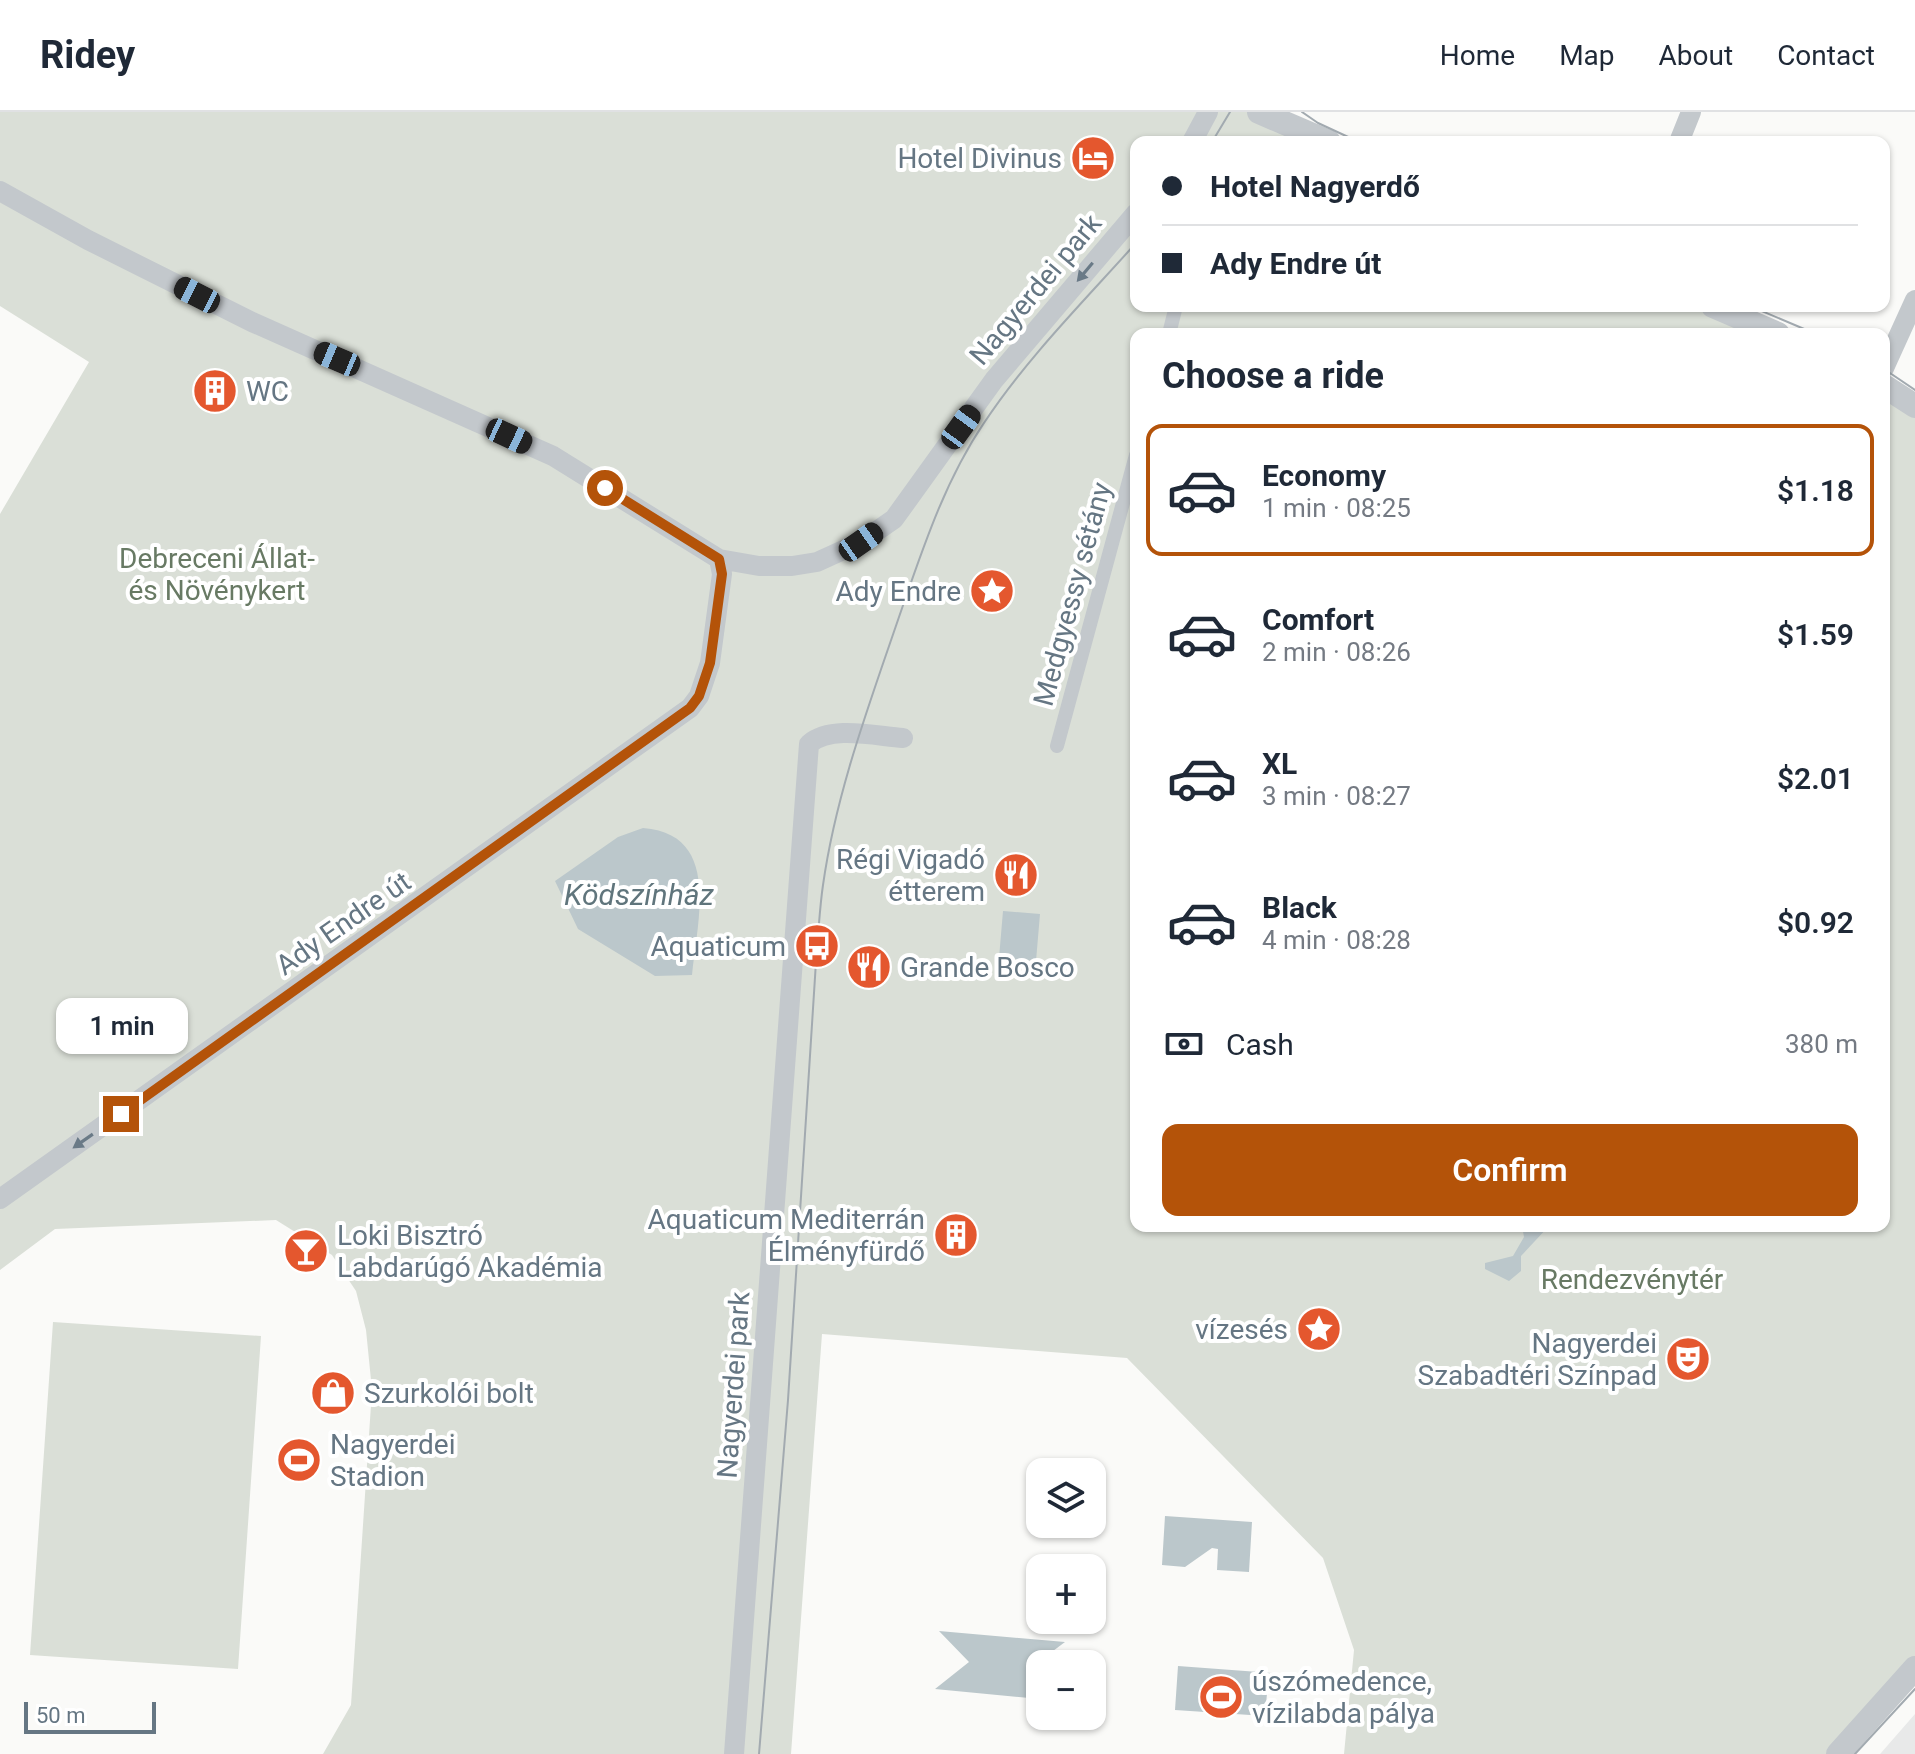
<!DOCTYPE html>
<html lang="en">
<head>
<meta charset="utf-8">
<style>
	body { margin:0; font-family:Roboto,sans-serif; background:#f2f2f3; color:#1f2937; height:100vh; display:flex; flex-direction:column; font-size:30px; white-space:nowrap }
	* { box-sizing:border-box; margin:0 }
	p { font-size:26px; color:#747a83 }
	.icon { flex:none; width:44px; height:44px; fill:none; stroke:currentColor; stroke-width:2; stroke-linecap:round; stroke-linejoin:round }
	.map { position:relative; flex:1; overflow:hidden }
	.panel { position:absolute; left:1130px; top:216px; width:760px; height:904px; display:flex; flex-direction:column; background:#fff; border-radius:16px; box-shadow:0 2px 6px #0004 }
	.panel>* { flex:none }
	.guide { position:absolute; left:1130px; top:24px; width:760px; height:176px; border-radius:16px; box-shadow:0 2px 6px #0004; display:grid; align-content:center; height:176px; padding:0 32px; background:#fff }
	.fabs { position:absolute; left:1026px; top:1346px; display:grid; gap:16px }
	.fabs a { display:grid; place-items:center; width:80px; height:80px; border-radius:16px; background:#fff; box-shadow:0 2px 6px #0004; font-size:40px }
	.scale { position:absolute; left:24px; bottom:20px; width:132px; box-sizing:border-box; padding-left:8px; border:4px solid #657683; border-top:0; font-size:22px; line-height:28px; white-space:nowrap; color:#657683; -webkit-text-stroke:6px #fff; paint-order:stroke }
	.end { position:absolute; width:36px; height:36px; margin:-18px; border:10px solid #b45309; background:#fff; box-shadow:0 0 0 4px #fff }
	.from { border-radius:50% }
	.bubble { position:absolute; height:56px; border-radius:16px; background:#fff; box-shadow:0 2px 6px #0004; font-size:26px; font-weight:600; line-height:56px; text-align:center }
	.car { position:absolute; width:24px; height:48px; margin:-24px -12px; border-radius:10px; box-shadow:0 0 6px 2px #0007; background:linear-gradient(#222 24%,#8ab4d8 0 40%,#222 0 76%,#8ab4d8 0 86%,#222 0) }
	.guide b { display:flex; align-items:center; gap:28px; height:76px; font-size:30px }
	.guide b+b { border-top:2px solid #e0e1e3 }
	.guide i { width:20px; height:20px; background:#1f2937 }
	ul { padding:0; list-style:none }
	li { display:flex; align-items:center; gap:24px; height:132px; margin:0 16px 12px; padding:0 16px; border:4px solid transparent; border-radius:16px }
	li div { flex:1 }
	li b { display:block; font-size:30px }
	li em { font-style:normal; font-weight:600 }
	li.selected { border-color:#b45309 }
	li>.icon { width:72px; height:72px; stroke-width:1.5 }
	h2 { padding:0 32px; font-size:36px; line-height:96px }
	.pay { display:flex; align-items:center; gap:20px; height:88px; padding:0 32px; font-size:30px }
	.pay p { margin-inline-start:auto }
	.primary-button { display:flex; gap:16px; margin-top:auto; padding:16px 32px }
	.primary-button a { flex:1; height:92px; border-radius:16px; background:#b45309; color:#fff; font-size:32px; font-weight:600; line-height:92px; text-align:center }
	header { display:flex; align-items:center; gap:48px; box-sizing:border-box; height:112px; padding:0 40px; background:#fff; border-bottom:2px solid #e0e1e3 }
	header strong { font-size:38px }
	nav { display:flex; gap:44px; margin-inline-start:auto; font-size:28px }
	.map>svg:first-child { display:block }
	.built { fill:#e8e9e9 }
	.green { fill:#dadfd7 }
	.water { fill:#bbc7cb }
	.lines { fill:none; stroke-linecap:round; stroke-linejoin:round }
	.pedestrian { stroke:#c3c8cc; stroke-width:14 }
	.minor { stroke:#c3c8cc; stroke-width:20 }
	.tertiary { stroke:#c3c8cc; stroke-width:24 }
	.tram { stroke:#a2aab0; stroke-width:2 }
	.oneway { fill:#6a7a87 }
	.route { stroke:#b45309; stroke-width:10 }
	.labels { text-anchor:middle; stroke-width:8; stroke-linejoin:round; paint-order:stroke }
	.poi-label { font-size:28px; fill:#657683; stroke:#fff; text-anchor:end }
	.street-label { font-size:28px; fill:#657683; stroke:#fff }
	.park-label { font-size:28px; fill:#687a64; stroke:#fff }
	.water-label { font-size:30px; font-style:italic; fill:#60757c; stroke:#fff }
</style>
</head>
<body>
<header>
<strong>Ridey</strong>
<nav><a>Home</a><a>Map</a><a>About</a><a>Contact</a></nav>
</header>
<div class="map">
<svg width="1915" height="1642" viewBox="0 0 1915 1642">
	<rect width="100%" height="100%" fill="#fafaf8"/>
	<path class="built" d="M1915,1602V1642H1880L1881,1641Z"/>
	<path class="green" d="M0,0H1259L1329,30H1136V194H1713L1778,222H1136V1114H1884V274L1915,294V1556L1838,1642H1344L1354,1538L1323,1446L1127,1246L822,1222L791,1642H323L351,1593L372,1278L366,1218L356,1179L332,1143L276,1108L55,1117L0,1158V402L89,250L0,194Z
		M53,1210L261,1224L238,1557L30,1543Z"/>
	<path class="water" d="M643,716C722,722 697,809 692,863L655,864L578,817L555,769L618,725Z
		M1003,799L1040,802L1036,849L999,846Z
		M1522,1114H1549L1521,1144V1159L1509,1169L1485,1157V1151L1513,1144L1524,1125Z
		M1165,1404L1252,1410L1249,1460L1217,1458L1218,1437L1212,1436L1185,1455L1162,1453Z
		M939,1519L1065,1530L1029,1557L1040,1569V1587L935,1577L969,1550Z
		M1178,1554L1301,1563L1300,1572L1268,1570L1265,1604L1175,1598Z"/>
	<g class="lines">
		<path class="pedestrian" d="M1169,222L1176,194
			M1057,634L1136,343"/>
		<path class="minor" d="M1192,30L1208,0
			M1679,30L1691,0
			M0,79L88,128L252,210L553,344L719,447L759,454H792L817,450L861,430L894,407L994,268L1136,101
			M1884,256L1915,188
			M0,1087L690,596L699,584L710,551L722,462L719,447
			M734,1642L809,632C831,613 875,624 903,626"/>
		<path class="tertiary" d="M1259,0L1329,30
			M1713,194L1778,222
			M1884,274L1915,294
			M1838,1642L1915,1556"/>
		<path class="tram" d="M1302,0L1318,11L1359,30
			M1212,30L1230,0
			M1750,194L1816,222
			M1884,257L1915,278
			M759,1642L788,1288L817,834C819,814 820,793 823,773C836,681 869,593 899,505C922,439 944,370 984,311C1027,246 1084,189 1136,131
			M1855,1642L1915,1577"/>
	</g>
	<defs><path id="oneway-solid" d="M-6-.8H1V-3.2L6.5 0L1 3.2V.8H-6Z" transform="scale(2)"/></defs>
	<g class="oneway">
		<use href="#oneway-solid" transform="translate(1085 160) rotate(130)"/>
		<use href="#oneway-solid" transform="translate(83 1029) rotate(145)"/>
	</g>
	<g class="lines">
		<path class="route" d="M121,1002L690,596L699,584L710,551L722,462L719,447L605,376"/>
	</g>
	<defs>
		<g id="hotel-disc" transform="scale(2.3)"><circle r="9.5" fill="#e4572e" stroke="#fff"/><path d="M-6-4.5h1.5V1H6V5H4.5V3h-9V5H-6ZM-4 0a1.8 1.8 0 1 1 3.6 0ZM.5 0V-2.5h3Q6-2.5 6 0Z" fill="#fff"/></g>
		<g id="building-disc" transform="scale(2.3)"><circle r="9.5" fill="#e4572e" stroke="#fff"/><path d="M-4-6H4V6H1V3H-1V6H-4ZM-2.5-4.3h1.7v1.8h-1.7ZM.8-4.3h1.7v1.8H.8ZM-2.5-1h1.7V.8h-1.7ZM.8-1h1.7V.8H.8Z" fill="#fff"/></g>
		<g id="sight-disc" transform="scale(2.3)"><circle r="9.5" fill="#e4572e" stroke="#fff"/><path d="M0-6L1.8-2.2L6-1.7L2.9 1.2L3.7 5.4L0 3.3L-3.7 5.4L-2.9 1.2L-6-1.7L-1.8-2.2Z" fill="#fff"/></g>
		<g id="restaurant-disc" transform="scale(2.3)"><circle r="9.5" fill="#e4572e" stroke="#fff"/><path d="M-5-6h1v4h1v-4h1v4h1v-4h1v5L-1.5 .5V6h-2V.5L-5-1ZM5-6V6H3V1.5H1.5Q1.5-4 5-6Z" fill="#fff"/></g>
		<g id="bus-disc" transform="scale(2.3)"><circle r="9.5" fill="#e4572e" stroke="#fff"/><path d="M-5-6H5V4H4V6H2V4H-2V6H-4V4H-5ZM-3.5-4V0h7V-4ZM-3.5 1.2v1.5H-2V1.2ZM2 1.2v1.5H3.5V1.2Z" fill="#fff"/></g>
		<g id="bar-disc" transform="scale(2.3)"><circle r="9.5" fill="#e4572e" stroke="#fff"/><path d="M-6-5H6L.8 .8V4.5H3.5V6h-7V4.5H-.8V.8Z" fill="#fff"/></g>
		<g id="theatre-disc" transform="scale(2.3)"><circle r="9.5" fill="#e4572e" stroke="#fff"/><path d="M-5-5.5Q0-4 5-5.5V0Q5 5 0 6Q-5 5-5 0ZM-3.3-2.5H-1v1.5H-3.3ZM1-2.5H3.3v1.5H1ZM-2.8 1Q0 5.5 2.8 1Z" fill="#fff"/></g>
		<g id="shop-disc" transform="scale(2.3)"><circle r="9.5" fill="#e4572e" stroke="#fff"/><path d="M-5-2.5h2.3a2.7 3.5 0 0 1 5.4 0H5L5.5 6h-11ZM-1.5-2.5h3a1.5 2.3 0 0 0-3 0Z" fill="#fff"/></g>
		<g id="stadium-disc" transform="scale(2.3)"><circle r="9.5" fill="#e4572e" stroke="#fff"/><path d="M0-5a6.5 5 0 1 0 0 10a6.5 5 0 1 0 0-10ZM-3.5-1.8h7v3.6h-7Z" fill="#fff"/></g>
	</defs>
	<g fill-rule="evenodd">
		<use href="#hotel-disc" x="1093" y="46"/>
		<use href="#building-disc" x="215" y="279"/>
		<use href="#sight-disc" x="992" y="479"/>
		<use href="#restaurant-disc" x="1016" y="763"/>
		<use href="#bus-disc" x="817" y="834"/>
		<use href="#restaurant-disc" x="869" y="855"/>
		<use href="#building-disc" x="956" y="1123"/>
		<use href="#bar-disc" x="306" y="1139"/>
		<use href="#sight-disc" x="1319" y="1217"/>
		<use href="#theatre-disc" x="1688" y="1247"/>
		<use href="#shop-disc" x="333" y="1281"/>
		<use href="#stadium-disc" x="299" y="1348"/>
		<use href="#stadium-disc" x="1221" y="1585"/>
	</g>
	<g class="labels">
		<g class="poi-label">
			<text x="1062" y="56">Hotel Divinus</text>
			<text x="246" y="289" text-anchor="start">WC</text>
			<text x="961" y="489">Ady Endre</text>
			<text x="985" y="757">Régi Vigadó<tspan x="985" dy="32">étterem</tspan></text>
			<text x="786" y="844">Aquaticum</text>
			<text x="900" y="865" text-anchor="start">Grande Bosco</text>
			<text x="925" y="1117">Aquaticum Mediterrán<tspan x="925" dy="32">Élményfürdő</tspan></text>
			<text x="337" y="1133" text-anchor="start">Loki Bisztró<tspan x="337" dy="32">Labdarúgó Akadémia</tspan></text>
			<text x="1288" y="1227">vízesés</text>
			<text x="1657" y="1241">Nagyerdei<tspan x="1657" dy="32">Szabadtéri Színpad</tspan></text>
			<text x="364" y="1291" text-anchor="start">Szurkolói bolt</text>
			<text x="330" y="1342" text-anchor="start">Nagyerdei<tspan x="330" dy="32">Stadion</tspan></text>
			<text x="1252" y="1579" text-anchor="start">úszómedence,<tspan x="1252" dy="32">vízilabda pálya</tspan></text>
		</g>
		<g class="street-label">
			<text transform="translate(1035 177) rotate(-50)" y="10">Nagyerdei park</text>
			<text transform="translate(1072 482) rotate(-75)" y="10">Medgyessy sétány</text>
			<text transform="translate(343 811) rotate(-35)" y="10">Ady Endre út</text>
			<text transform="translate(733 1273) rotate(-86)" y="10">Nagyerdei park</text>
		</g>
		<g class="park-label">
			<text x="217" y="456">Debreceni Állat-<tspan x="217" dy="32">és Növénykert</tspan></text>
			<text x="1632" y="1177">Rendezvénytér</text>
		</g>
		<g class="water-label">
			<text x="639" y="793">Ködszínház</text>
		</g>
	</g>
</svg>
<div class="fabs">
<a><svg class="icon" aria-label="layers" viewBox="0 0 24 24"><path d="M12 4l9 5-9 5-9-5zM3 14l9 5 9-5"/></svg></a>
<a>+</a>
<a>−</a>
</div>
<div class="scale">50 m</div>
<i class="end from" style="left:605px;top:376px"></i>
<i class="end" style="left:121px;top:1002px"></i>
<div class="bubble" style="left:56px;top:886px;width:132px">1 min</div>
<i class="car" style="left:197px;top:183px;rotate:297deg"></i>
<i class="car" style="left:337px;top:247px;rotate:293deg"></i>
<i class="car" style="left:961px;top:315px;rotate:36deg"></i>
<i class="car" style="left:509px;top:324px;rotate:115deg"></i>
<i class="car" style="left:861px;top:430px;rotate:55deg"></i>
<div class="guide">
<b><i class="from"></i>Hotel Nagyerdő</b>
<b><i></i>Ady Endre út</b>
</div>
<section class="panel">
<h2>Choose a ride</h2>
<ul>
<li class="selected"><svg class="icon" aria-label="car" viewBox="0 0 24 24"><path d="M5 17H2v-5l4-1 3-4h7l3 4 3 1v5h-3M9 17h6M6 11h13"/><circle cx="7" cy="17" r="2"/><circle cx="17" cy="17" r="2"/></svg><div><b>Economy</b><p>1 min · 08:25</p></div><em>$1.18</em></li>
<li><svg class="icon" aria-label="car" viewBox="0 0 24 24"><path d="M5 17H2v-5l4-1 3-4h7l3 4 3 1v5h-3M9 17h6M6 11h13"/><circle cx="7" cy="17" r="2"/><circle cx="17" cy="17" r="2"/></svg><div><b>Comfort</b><p>2 min · 08:26</p></div><em>$1.59</em></li>
<li><svg class="icon" aria-label="car" viewBox="0 0 24 24"><path d="M5 17H2v-5l4-1 3-4h7l3 4 3 1v5h-3M9 17h6M6 11h13"/><circle cx="7" cy="17" r="2"/><circle cx="17" cy="17" r="2"/></svg><div><b>XL</b><p>3 min · 08:27</p></div><em>$2.01</em></li>
<li><svg class="icon" aria-label="car" viewBox="0 0 24 24"><path d="M5 17H2v-5l4-1 3-4h7l3 4 3 1v5h-3M9 17h6M6 11h13"/><circle cx="7" cy="17" r="2"/><circle cx="17" cy="17" r="2"/></svg><div><b>Black</b><p>4 min · 08:28</p></div><em>$0.92</em></li>
</ul>
<div class="pay"><svg class="icon" aria-label="cash" viewBox="0 0 24 24"><path d="M3 7h18v10H3z"/><circle cx="12" cy="12" r="2"/></svg>Cash<p>380 m</p></div>
<div class="primary-button"><a>Confirm</a></div>
</section>
</div>
</body>
</html>
